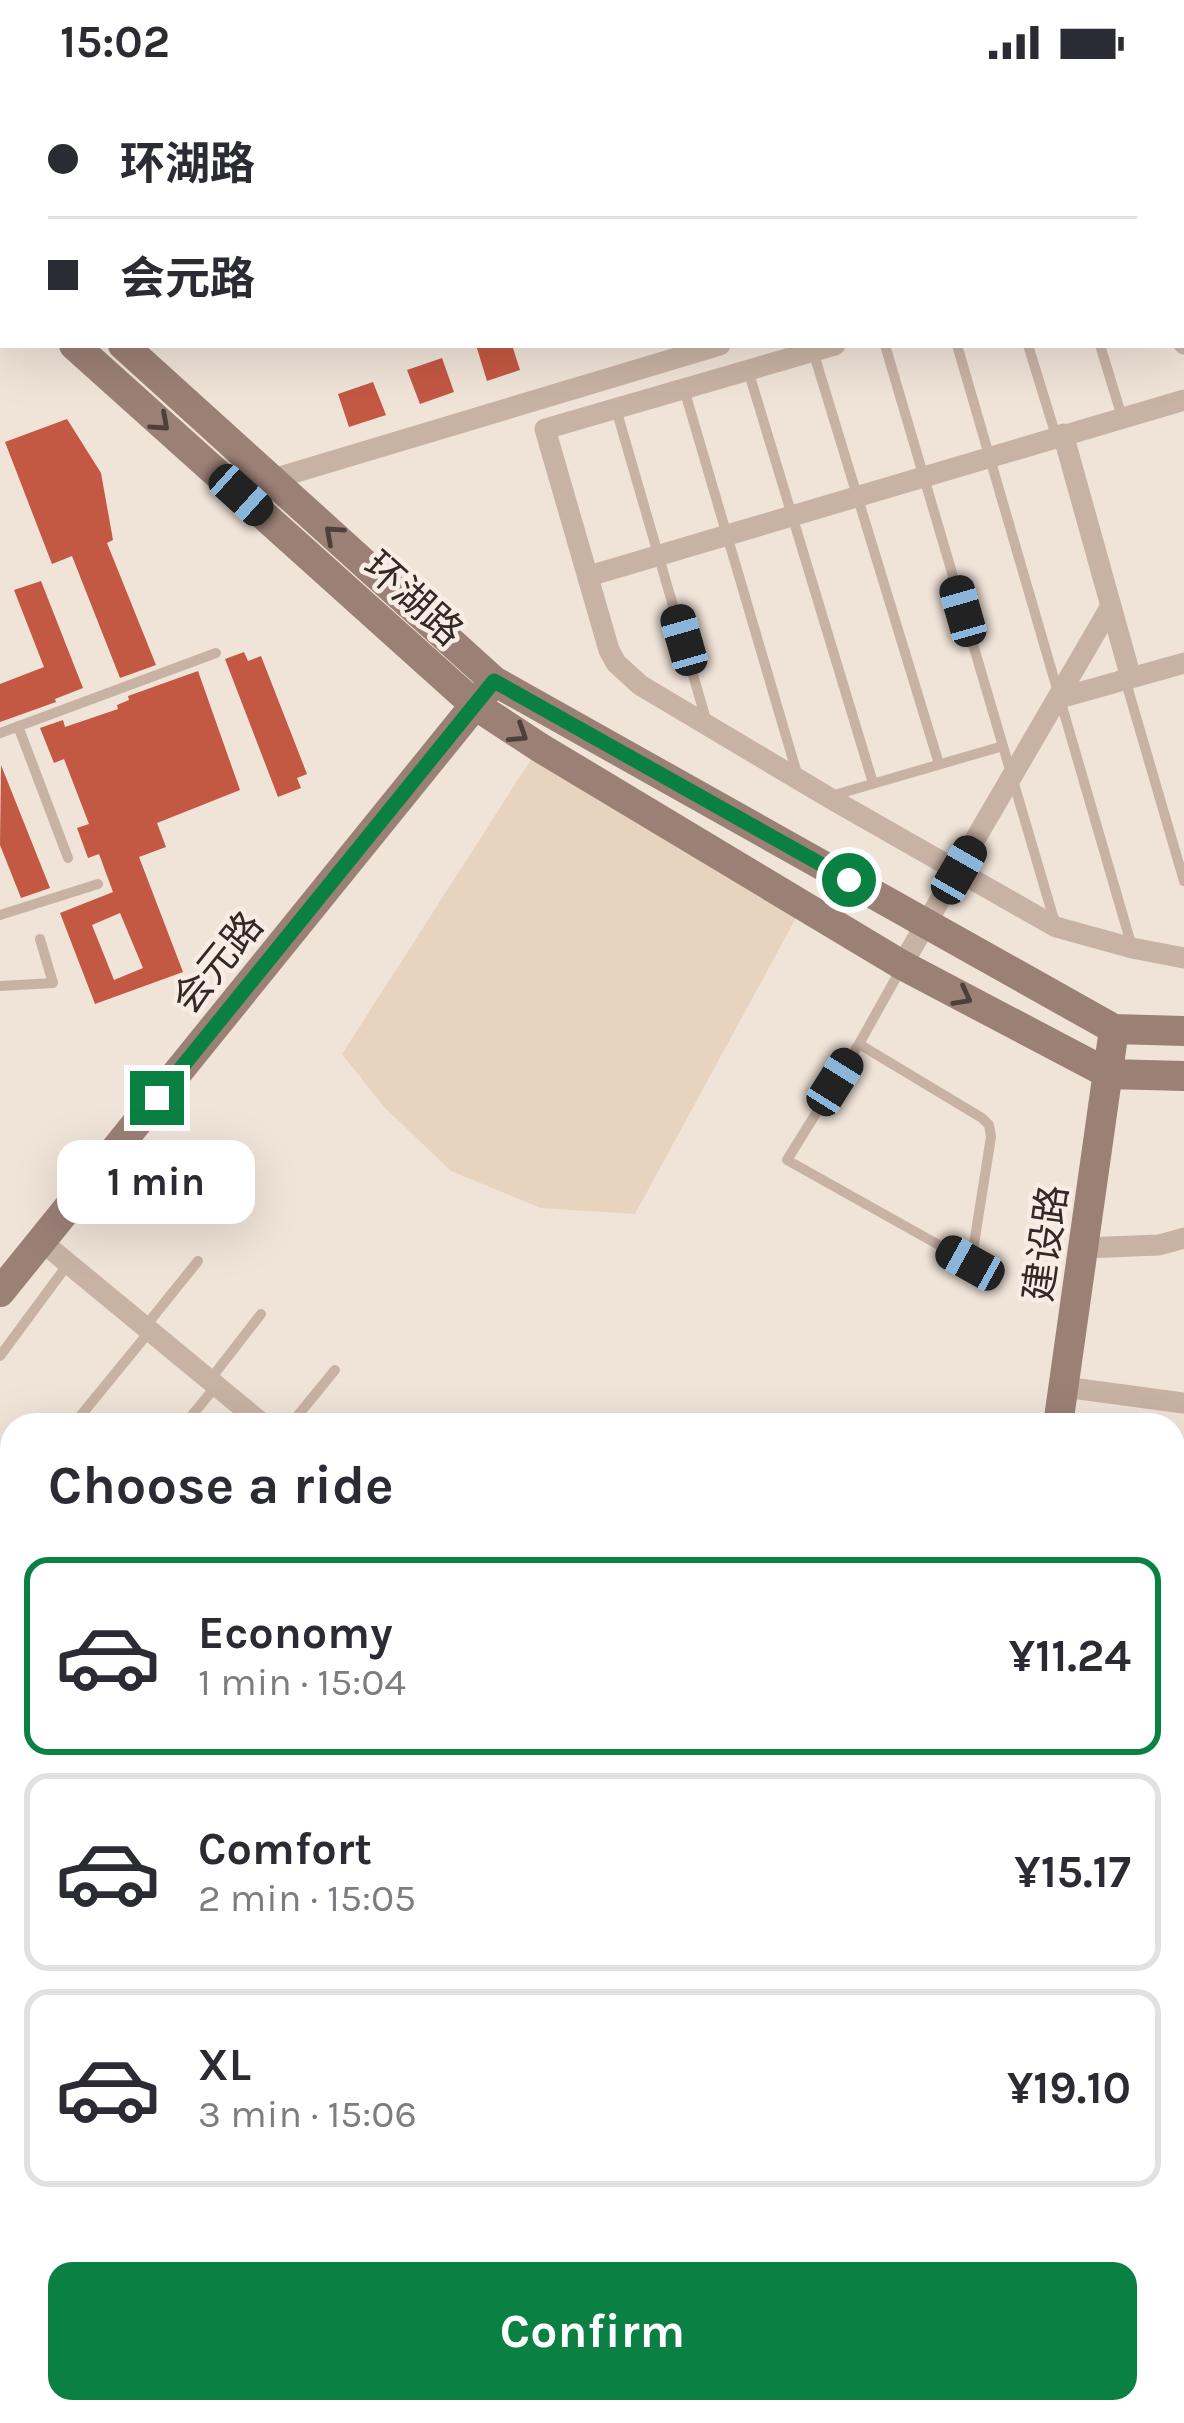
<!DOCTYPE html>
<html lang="en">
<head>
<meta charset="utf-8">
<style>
	body { margin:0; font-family:Karla,"Noto Sans SC",sans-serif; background:#f2f2f3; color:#2b2b33; height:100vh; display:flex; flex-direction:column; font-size:45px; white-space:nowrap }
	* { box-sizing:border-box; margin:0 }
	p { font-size:39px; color:#7c7c81 }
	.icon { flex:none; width:66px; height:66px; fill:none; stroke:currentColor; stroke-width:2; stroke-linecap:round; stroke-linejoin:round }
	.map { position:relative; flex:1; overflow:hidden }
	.sheet { position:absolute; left:0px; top:1329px; width:1185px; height:1011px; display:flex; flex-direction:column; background:#fff; border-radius:36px 36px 0 0; box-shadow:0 12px 48px #0002 }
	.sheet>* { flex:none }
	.hud { position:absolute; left:0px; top:0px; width:1185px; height:264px; box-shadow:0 12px 48px #0002; display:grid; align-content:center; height:264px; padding:0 48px; background:#fff }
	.end { position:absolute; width:54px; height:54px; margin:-27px; border:15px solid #0b8043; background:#fff; box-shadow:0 0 0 6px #fff }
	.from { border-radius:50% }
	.bubble { position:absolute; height:84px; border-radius:24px; background:#fff; box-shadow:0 12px 48px #0002; font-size:39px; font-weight:700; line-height:84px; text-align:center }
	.car { position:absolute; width:36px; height:72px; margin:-36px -18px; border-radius:15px; box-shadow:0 0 9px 3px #0007; background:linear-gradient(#222 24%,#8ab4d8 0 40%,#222 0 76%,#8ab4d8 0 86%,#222 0) }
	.hud b { display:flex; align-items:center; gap:42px; height:114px; font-size:45px }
	.hud b+b { border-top:3px solid #e1e1e2 }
	.hud i { width:30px; height:30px; background:#2b2b33 }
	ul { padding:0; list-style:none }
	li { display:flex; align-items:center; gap:36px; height:198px; margin:0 24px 18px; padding:0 24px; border:6px solid #e1e1e2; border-radius:24px }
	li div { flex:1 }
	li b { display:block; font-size:45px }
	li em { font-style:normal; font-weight:700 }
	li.on { border-color:#0b8043 }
	li>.icon { width:108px; height:108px; stroke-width:1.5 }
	h2 { padding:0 48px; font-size:54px; line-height:144px }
	.action { display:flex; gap:24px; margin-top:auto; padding:24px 48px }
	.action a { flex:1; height:138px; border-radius:24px; background:#0b8043; color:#fff; font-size:48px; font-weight:700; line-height:138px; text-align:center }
	.status { display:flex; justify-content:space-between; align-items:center; height:84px; padding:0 60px; background:#fff; direction:ltr }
	.status svg { height:33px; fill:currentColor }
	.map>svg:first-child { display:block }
	.plaza { fill:#e8d3bf }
	.building { fill:#c35843; fill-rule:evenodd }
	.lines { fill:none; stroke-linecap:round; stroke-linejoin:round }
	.lane { stroke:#c8b2a4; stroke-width:10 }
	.street { stroke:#c8b2a4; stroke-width:21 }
	.secondary { stroke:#9b8076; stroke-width:30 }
	.oneway { stroke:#4d3f3a }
	.route { stroke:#0b8043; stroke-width:15 }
	.labels { text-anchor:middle; stroke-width:9; stroke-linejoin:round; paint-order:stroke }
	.street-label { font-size:39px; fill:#332926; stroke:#f8ede4 }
</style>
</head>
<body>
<div class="status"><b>15:02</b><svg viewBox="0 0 49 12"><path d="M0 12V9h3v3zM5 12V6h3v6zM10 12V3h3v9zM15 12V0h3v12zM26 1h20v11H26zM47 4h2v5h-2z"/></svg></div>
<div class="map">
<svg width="1184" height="2339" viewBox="0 0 1184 2339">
	<rect width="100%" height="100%" fill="#f0e3d8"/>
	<path class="plaza" d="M539,663L803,821L635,1130L541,1124L451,1087L384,1023L342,970Z"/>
	<path class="building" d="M476,261H512L520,286L487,297Z
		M442,274L454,308L420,320L407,286Z
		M373,298L386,331L349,343L338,310Z
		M67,335L101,389L113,456L107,459L156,581L120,594L72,472L52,480L5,358Z
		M41,497L83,604L55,615L56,618L0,638V600L44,583L14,506Z
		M244,568L248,577L261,572L307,690L297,694L301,704L278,713L225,575Z
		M198,587L240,706L157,739L166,763L139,773L183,888L95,920L60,829L113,808L99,770L88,774L77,744L89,740L64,675L54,679L40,644L63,636L65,643L118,625L117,621L129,616L128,612ZM120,829L143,884L114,896L92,841Z
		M1,681L50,804L21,814L0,761Z"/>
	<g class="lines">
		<path class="lane" d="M1148,0L1149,3
			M1182,92L1184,91
			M885,261L1055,839
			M957,261L1132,863
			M1028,261L1056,352
			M1100,261L1122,333
			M813,267L939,680
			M748,286L873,699
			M684,305L798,693
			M616,325L707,639
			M1125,595L1184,797
			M18,642L68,774
			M0,649L216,569
			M831,712L1003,662
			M0,831L98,800
			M0,902L53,899L40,855
			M859,960L982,1034L989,1041L991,1053L971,1179L787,1076L859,960L902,883
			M144,1244L198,1177
			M0,1272L68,1180
			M209,1297L261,1230
			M73,1341L149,1248
			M184,1341L216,1302
			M290,1341L335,1286
			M0,1432L12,1417
			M0,1533L12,1538
			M0,2037L12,2057
			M0,2152L12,2156
			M1173,2152L1184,2156
			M1173,2296L1184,2300
			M565,2339L566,2328
			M587,2339L602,2328
			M1094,2339L1097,2328
			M1181,2339L1184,2332"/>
		<path class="street" d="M326,0L327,3
			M502,0L503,3
			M579,0L580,3
			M753,0V3
			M838,0L839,3
			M1182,159L1184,158
			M1182,252L1184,260
			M835,261L545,345L609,566L616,579L640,601L828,713L1056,843L1132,864L1184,874
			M1063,350L1131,594
			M273,395L720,261
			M589,492L1184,316
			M1060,614L1184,579
			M902,881L1111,522
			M41,1157L264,1341
			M1083,1164L1159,1161L1184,1154
			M1064,1303L1184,1319
			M1173,1575L1184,1576
			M1119,2328L1153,2339"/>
		<path class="secondary" d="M0,150L3,152
			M0,194L3,197
			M74,261L475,621L539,663L902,881L1109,990L1184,992
			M123,261L494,597L1114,945L1184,947
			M0,1208L487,606
			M1058,1341L1114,945
			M0,1614L12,1618
			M1173,2053L1184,2057
			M929,2339L930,2328"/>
	</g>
	<defs><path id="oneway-chevron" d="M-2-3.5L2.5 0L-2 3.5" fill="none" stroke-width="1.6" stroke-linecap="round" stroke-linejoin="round" transform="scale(3)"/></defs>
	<g class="oneway">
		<use href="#oneway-chevron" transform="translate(161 339) rotate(42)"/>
		<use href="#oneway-chevron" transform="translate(333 450) rotate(-138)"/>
		<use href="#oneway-chevron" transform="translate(519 650) rotate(33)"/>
		<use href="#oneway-chevron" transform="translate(963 913) rotate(28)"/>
	</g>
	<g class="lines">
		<path class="route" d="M157,1014L494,597L849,796"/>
	</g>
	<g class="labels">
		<g class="street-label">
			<text transform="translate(414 514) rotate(42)" y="14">环湖路</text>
			<text transform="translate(217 878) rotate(-51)" y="14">会元路</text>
			<text transform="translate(1045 1159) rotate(-82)" y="14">建设路</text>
		</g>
	</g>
</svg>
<i class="end from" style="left:849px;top:796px"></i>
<i class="end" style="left:157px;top:1014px"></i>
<div class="bubble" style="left:57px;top:1056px;width:198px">1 min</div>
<i class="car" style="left:241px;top:411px;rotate:132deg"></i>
<i class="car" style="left:963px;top:527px;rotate:344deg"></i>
<i class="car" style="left:684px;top:556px;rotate:344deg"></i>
<i class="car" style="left:959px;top:786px;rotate:30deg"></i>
<i class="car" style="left:835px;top:998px;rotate:32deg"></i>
<i class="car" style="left:970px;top:1179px;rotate:299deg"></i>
<div class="hud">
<b><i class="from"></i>环湖路</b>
<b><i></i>会元路</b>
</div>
<section class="sheet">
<h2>Choose a ride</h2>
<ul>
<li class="on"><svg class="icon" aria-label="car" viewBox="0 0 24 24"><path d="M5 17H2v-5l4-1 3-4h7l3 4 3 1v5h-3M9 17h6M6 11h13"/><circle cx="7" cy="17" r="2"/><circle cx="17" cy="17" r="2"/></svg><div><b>Economy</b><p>1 min · 15:04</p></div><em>¥11.24</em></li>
<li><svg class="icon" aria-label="car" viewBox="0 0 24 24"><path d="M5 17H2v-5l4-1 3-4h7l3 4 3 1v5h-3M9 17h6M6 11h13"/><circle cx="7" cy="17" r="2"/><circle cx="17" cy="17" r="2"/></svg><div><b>Comfort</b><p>2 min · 15:05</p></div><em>¥15.17</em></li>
<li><svg class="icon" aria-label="car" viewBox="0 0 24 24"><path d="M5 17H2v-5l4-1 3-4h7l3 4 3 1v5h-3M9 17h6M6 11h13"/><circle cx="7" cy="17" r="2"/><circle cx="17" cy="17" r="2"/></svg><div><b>XL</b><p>3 min · 15:06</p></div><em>¥19.10</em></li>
</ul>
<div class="action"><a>Confirm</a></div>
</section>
</div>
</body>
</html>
